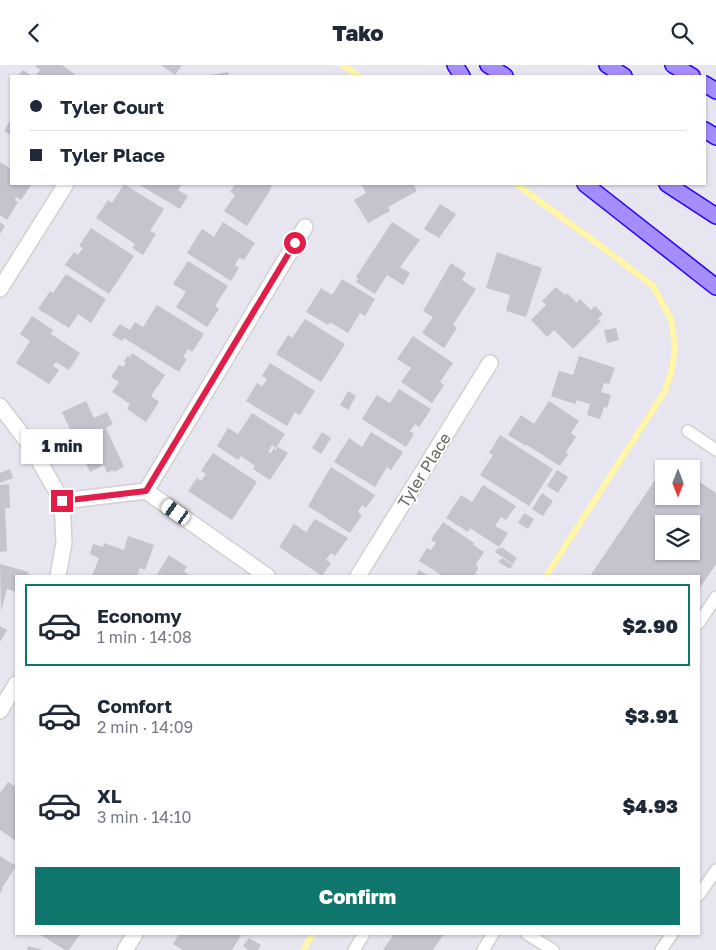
<!DOCTYPE html>
<html lang="en">
<head>
<meta charset="utf-8">
<style>
	body { margin:0; font-family:"Golos Text",sans-serif; background:#f6f6f7; color:#1f2937; height:100vh; display:flex; flex-direction:column; font-size:19px; white-space:nowrap }
	* { box-sizing:border-box; margin:0 }
	p { font-size:16px; color:#747a83 }
	.icon { flex:none; width:28px; height:28px; fill:none; stroke:currentColor; stroke-width:2; stroke-linecap:round; stroke-linejoin:round }
	.map { position:relative; flex:1; overflow:hidden }
	.side { position:absolute; left:15px; top:510px; width:685px; height:360px; display:flex; flex-direction:column; background:#fff; border-radius:0px; box-shadow:0 1px 4px #0004 }
	.side>* { flex:none }
	.guide { position:absolute; left:10px; top:10px; width:696px; height:110px; border-radius:0px; box-shadow:0 1px 4px #0004; display:grid; align-content:center; height:110px; padding:0 20px; background:#fff }
	.needle { width:32px; rotate:180deg }
	.controls { position:absolute; left:655px; top:395px; display:grid; gap:10px }
	.controls a { display:grid; place-items:center; width:45px; height:45px; border-radius:0px; background:#fff; box-shadow:0 1px 4px #0004; font-size:25px }
	.end { position:absolute; width:22px; height:22px; margin:-11px; border:6px solid #e11d48; background:#fff; box-shadow:0 0 0 2px #fff }
	.from { border-radius:50% }
	.bubble { position:absolute; height:35px; border-radius:0px; background:#fff; box-shadow:0 1px 4px #0004; font-size:16px; font-weight:800; line-height:35px; text-align:center }
	.car { position:absolute; width:15px; height:30px; margin:-15px -8px; border-radius:6px; box-shadow:0 0 4px 1px #0007; background:linear-gradient(#fff 24%,#345 0 40%,#fff 0 76%,#345 0 86%,#fff 0) }
	.guide b { display:flex; align-items:center; gap:18px; height:48px; font-size:19px }
	.guide b+b { border-top:1px solid #e0e1e3 }
	.guide i { width:12px; height:12px; background:#1f2937 }
	ul { padding:9px 0 0; list-style:none }
	li { display:flex; align-items:center; gap:15px; height:82px; margin:0 10px 8px; padding:0 10px; border:2px solid transparent; border-radius:0px }
	li div { flex:1 }
	li b { display:block; font-size:19px }
	li em { font-style:normal; font-weight:800 }
	li.selected { border-color:#0f766e }
	li>.icon { width:45px; height:45px; stroke-width:1.5 }
	.primary-button { display:flex; gap:10px; margin-top:auto; padding:10px 20px }
	.primary-button a { flex:1; height:58px; border-radius:0px; background:#0f766e; color:#fff; font-size:20px; font-weight:800; line-height:58px; text-align:center }
	header { display:flex; justify-content:space-between; align-items:center; height:65px; padding:0 20px; background:#fff; font-size:22px; font-weight:800 }
	.map>svg:first-child { display:block }
	.lines { fill:none; stroke-linecap:round; stroke-linejoin:round }
	.stream { stroke:#fff7a5; stroke-width:6 }
	.building { fill:#c4c3ce; fill-rule:evenodd }
	.service-casing { stroke:#d1d2cb; stroke-width:14 }
	.minor-casing { stroke:#d1d2cb; stroke-width:18 }
	.motorway-casing { stroke:#2700f4; stroke-width:18 }
	.service { stroke:#fff; stroke-width:11 }
	.minor { stroke:#fff; stroke-width:15 }
	.motorway { stroke:#a58cff; stroke-width:15 }
	.route { stroke:#e11d48; stroke-width:6 }
	.labels { text-anchor:middle; stroke-width:4; stroke-linejoin:round; paint-order:stroke }
	.street-label { font-size:16px; fill:#66665c; stroke:#fff }
</style>
</head>
<body>
<header><svg class="icon" aria-label="back" viewBox="0 0 24 24"><path d="M15 5l-7 7 7 7"/></svg>Tako<svg class="icon" aria-label="search" viewBox="0 0 24 24"><circle cx="10" cy="10" r="6"/><path d="M15 15l6 6"/></svg></header>
<div class="map">
<svg width="716" height="885" viewBox="0 0 716 885">
	<rect width="100%" height="100%" fill="#e7e5f0"/>
	<g class="lines">
		<path class="stream" d="M342,0L359,11
			M516,119L602,182L653,221L671,254L675,282L672,305L665,326L546,511
			M303,885L313,869"/>
	</g>
	<path class="building" d="M36,0H62L77,11H35L40,5L35,1Z
		M161,0H182L175,10Z
		M23,5L32,11H18Z
		M228,7L229,11H212L211,10Z
		M11,54V70L4,66Z
		M0,97L11,104V119H32L21,135L16,132L15,135L18,137L7,155L0,150Z
		M124,119L164,144L150,166L156,169L143,190L132,183L135,179L96,153L108,135L112,138Z
		M138,119H182L178,125L188,131L180,144Z
		M235,119H273L270,123L271,124L247,161L224,146L235,130L230,127Z
		M361,119H413L417,126L388,142L390,146L368,158L354,135L366,128Z
		M440,139L456,149L439,173L424,164Z
		M0,157L5,161L0,169Z
		M223,157L255,178L244,195L239,193L235,200L239,203L231,216L187,188L202,164L214,172Z
		M392,157L420,175L400,202L410,208L403,220L387,210L375,229L356,217L358,214L356,212Z
		M91,163L134,191L109,229L65,200L74,187L78,190L83,183L79,181Z
		M497,187L542,203L526,252L506,246L510,230L486,223Z
		M188,196L228,221L215,241L219,244L207,262L176,242L186,227L173,219Z
		M451,198L466,208L462,215L476,224L453,260L457,263L444,283L422,268L433,252L423,246Z
		M66,209L106,234L91,258L78,249L69,263L38,244L50,226L53,228Z
		M342,214L375,234L365,251L360,248L348,268L330,257L328,260L306,247L321,223L332,230Z
		M556,222L565,230L567,228L577,238L580,234L591,245L595,241L603,249L598,254L601,256L573,284L554,265L547,272L531,255L546,240L542,236Z
		M157,240L204,269L192,287L188,284L183,292L187,294L179,307L124,273L122,276L112,270L120,259L130,265L135,257L143,262Z
		M32,251L53,265L51,269L80,288L69,305L56,297L53,301L59,305L49,319L16,298L30,276L20,269Z
		M305,254L345,279L321,317L276,289L288,270L292,273Z
		M616,263L619,275L607,278L604,265Z
		M413,271L453,298L440,317L444,320L432,338L401,317L411,303L397,294Z
		M132,288L165,310L151,331L159,337L146,357L127,344L130,339L112,327L119,317L111,312L119,300L123,302L126,298L124,296L128,290L130,292Z
		M579,291L615,303L609,319L604,318L601,327L611,330L607,343L604,342L600,354L587,350L590,339L577,335L575,339L551,331L559,306L573,310Z
		M270,298L315,326L300,350L295,347L287,361L246,336L257,318L262,321L267,314L262,311Z
		M399,324L431,344L419,362L415,359L410,366L414,369L406,382L362,354L377,330L390,338Z
		M348,326L356,331L348,345L340,340Z
		M86,336L94,353L107,347L113,359L106,363L124,402L114,407L113,405L107,408L104,400L90,407L62,347Z
		M549,336L579,356L571,368L576,372L566,387L568,389L560,401L527,380L526,381L508,370L521,350L534,359Z
		M252,348L285,369L276,383L272,380L268,387L271,388L274,383L276,385L278,382L288,388L270,415L253,404L255,401L241,391L238,395L217,381L228,363L238,369Z
		M322,367L331,373L321,389L312,383Z
		M371,367L403,387L391,405L387,402L375,422L334,397L349,373L362,382Z
		M500,370L553,404L529,441L480,410L493,390L489,388Z
		M213,388L257,417L232,455L188,426L197,413L201,416L206,409L201,406Z
		M668,396L680,404H664V431H691V411L716,428V499L699,524V511H590ZM664,459H691V486H664Z
		M331,402L375,430L366,443L362,440L358,447L362,450L350,468L308,441Z
		M10,404L13,413L0,418V408Z
		M557,405L568,412L558,428L547,421Z
		M9,419L10,443H5L7,486L0,487V420Z
		M483,420L516,441L506,455L501,452L495,461L508,468L499,482L470,463L468,467L446,453L461,430L472,437Z
		M542,428L553,436L543,451L532,444Z
		M524,448L534,454L528,464L518,458Z
		M315,454L348,473L335,491L331,488L326,495L331,498L322,511L279,482L294,459L306,467Z
		M443,457L474,478L473,480L484,487L476,499L478,504L474,511H443L419,496L427,483L431,485L436,478L431,475Z
		M128,471L154,480L145,505L140,503L137,511H92L99,493L90,489L93,479L103,482L104,478L124,485Z
		M501,482L517,493L513,499L495,487L498,483L500,484Z
		M169,490L187,502L184,507L191,511H156Z
		M502,493L513,500L510,504L498,497Z
		M0,499L29,507L28,511H16V527L7,524L1,546Z
		M419,505L429,511H416Z
		M0,561L7,565L0,577Z
		M8,717L16,722V776L0,765V728Z
		M0,791L16,801L2,823L3,824L0,828Z
		M39,869H80L69,885H65Z
		M179,869H242L232,885H183L173,879Z
		M394,869H444L433,885H383Z
		M249,873L261,880L258,885H248L243,881Z
		M28,881L41,884V885H27Z"/>
	<g class="lines">
		<g class="service-casing">
			<path id="service" d="M688,366L716,385
				M699,558L716,532
				M699,830L716,805
				M527,869L553,885
				M354,885L364,869
				M483,885L493,869
				M661,885L672,869"/>
		</g>
		<g class="minor-casing">
			<path id="minor" d="M0,224L66,119
				M0,341L30,380L62,436L64,478L58,511
				M146,426L305,162
				M62,436L146,426L267,511
				M358,511L490,298
				M0,646L16,619
				M125,885L135,869"/>
		</g>
		<g class="motorway-casing">
			<path id="motorway" d="M455,0L462,11
				M488,0L505,11
				M607,0L624,11
				M673,0L692,11
				M705,19L716,26
				M705,65L716,72
				M585,119L716,222
				M667,119L716,151"/>
		</g>
		<use href="#service" class="service"/>
		<use href="#minor" class="minor"/>
		<use href="#motorway" class="motorway"/>
	</g>
	<g class="lines">
		<path class="route" d="M62,436L146,426L295,178"/>
	</g>
	<g class="labels">
		<g class="street-label">
			<text transform="translate(424 405) rotate(-58)" y="6">Tyler Place</text>
		</g>
	</g>
</svg>
<div class="controls">
<a><svg class="needle" viewBox="-14 -14 28 28"><path d="M0-13l5 13h-10z" fill="#e53935"/><path d="M0 13l5-13h-10z" fill="#747a83"/></svg></a>
<a><svg class="icon" aria-label="layers" viewBox="0 0 24 24"><path d="M12 4l9 5-9 5-9-5zM3 14l9 5 9-5"/></svg></a>
</div>
<i class="end from" style="left:295px;top:178px"></i>
<i class="end" style="left:62px;top:436px"></i>
<div class="bubble" style="left:21px;top:364px;width:82px">1 min</div>
<i class="car" style="left:176px;top:447px;rotate:305deg"></i>
<div class="guide">
<b><i class="from"></i>Tyler Court</b>
<b><i></i>Tyler Place</b>
</div>
<section class="side">
<ul>
<li class="selected"><svg class="icon" aria-label="car" viewBox="0 0 24 24"><path d="M5 17H2v-5l4-1 3-4h7l3 4 3 1v5h-3M9 17h6M6 11h13"/><circle cx="7" cy="17" r="2"/><circle cx="17" cy="17" r="2"/></svg><div><b>Economy</b><p>1 min · 14:08</p></div><em>$2.90</em></li>
<li><svg class="icon" aria-label="car" viewBox="0 0 24 24"><path d="M5 17H2v-5l4-1 3-4h7l3 4 3 1v5h-3M9 17h6M6 11h13"/><circle cx="7" cy="17" r="2"/><circle cx="17" cy="17" r="2"/></svg><div><b>Comfort</b><p>2 min · 14:09</p></div><em>$3.91</em></li>
<li><svg class="icon" aria-label="car" viewBox="0 0 24 24"><path d="M5 17H2v-5l4-1 3-4h7l3 4 3 1v5h-3M9 17h6M6 11h13"/><circle cx="7" cy="17" r="2"/><circle cx="17" cy="17" r="2"/></svg><div><b>XL</b><p>3 min · 14:10</p></div><em>$4.93</em></li>
</ul>
<div class="primary-button"><a>Confirm</a></div>
</section>
</div>
</body>
</html>
